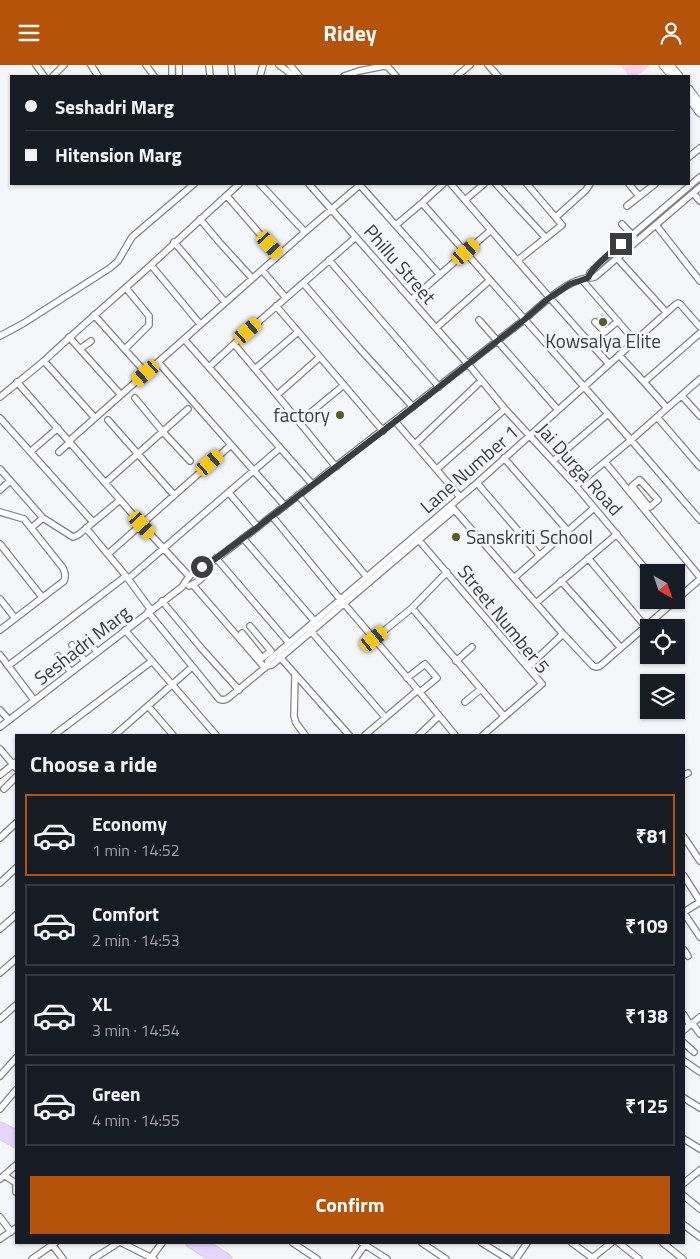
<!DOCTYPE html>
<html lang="en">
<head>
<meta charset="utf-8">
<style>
	body { margin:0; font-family:"Titillium Web",sans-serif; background:#242831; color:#f1f3f6; height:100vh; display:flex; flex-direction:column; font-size:19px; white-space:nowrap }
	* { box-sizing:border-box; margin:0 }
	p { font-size:16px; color:#9ea1a6 }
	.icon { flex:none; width:28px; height:28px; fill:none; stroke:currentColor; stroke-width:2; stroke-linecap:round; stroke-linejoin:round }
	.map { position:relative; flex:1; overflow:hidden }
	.panel { position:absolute; left:15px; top:669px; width:670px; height:510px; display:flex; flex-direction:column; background:#171b24; border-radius:0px; box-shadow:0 1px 4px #0004 }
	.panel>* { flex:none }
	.banner { position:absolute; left:10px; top:10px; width:680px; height:110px; border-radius:0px; box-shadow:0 1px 4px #0004; display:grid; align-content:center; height:110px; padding:0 15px; background:#171b24 }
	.needle { width:32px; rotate:140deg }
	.buttons { position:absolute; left:640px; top:499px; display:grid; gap:10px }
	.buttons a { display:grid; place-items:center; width:45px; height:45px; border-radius:0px; background:#171b24; box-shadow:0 1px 4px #0004; font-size:25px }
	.end { position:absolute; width:22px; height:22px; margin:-11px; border:6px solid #3c3d3e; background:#fff; box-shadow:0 0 0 2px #fff }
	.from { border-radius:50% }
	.car { position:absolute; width:15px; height:30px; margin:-15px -8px; border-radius:6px; box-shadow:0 0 4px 1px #0007; background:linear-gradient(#f5c518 24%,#345 0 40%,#f5c518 0 76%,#345 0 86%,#f5c518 0) }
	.banner b { display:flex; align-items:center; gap:18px; height:48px; font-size:19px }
	.banner b+b { border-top:1px solid #363941 }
	.banner i { width:12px; height:12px; background:#f1f3f6 }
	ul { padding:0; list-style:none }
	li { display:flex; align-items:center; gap:15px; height:82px; margin:0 10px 8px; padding:0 5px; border:2px solid #363941; border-radius:0px }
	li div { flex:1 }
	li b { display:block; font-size:19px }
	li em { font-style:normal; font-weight:700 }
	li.on { border-color:#b45309 }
	li>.icon { width:45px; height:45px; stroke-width:1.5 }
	h2 { padding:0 15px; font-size:22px; line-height:60px }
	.button { display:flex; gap:10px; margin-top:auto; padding:10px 15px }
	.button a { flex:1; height:58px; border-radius:0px; background:#b45309; color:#fff; font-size:20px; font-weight:700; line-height:58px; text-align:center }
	header { display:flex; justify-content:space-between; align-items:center; height:65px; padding:0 15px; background:#b45309; color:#fff; font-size:22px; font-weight:700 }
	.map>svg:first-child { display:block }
	.green { fill:#f8d5ef }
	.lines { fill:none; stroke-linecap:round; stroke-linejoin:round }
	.minor-tunnel { stroke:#d0d1d4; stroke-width:5.5; stroke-dasharray:5.5 3; stroke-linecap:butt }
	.minor-casing { stroke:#828386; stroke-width:8 }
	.tertiary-casing { stroke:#828386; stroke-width:9 }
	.primary-casing { stroke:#d4d4d5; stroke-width:11 }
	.minor { stroke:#fff; stroke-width:5.5 }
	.tertiary { stroke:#fff; stroke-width:7 }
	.primary { stroke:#e5d5fd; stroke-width:9 }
	.route { stroke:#3c3d3e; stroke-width:6 }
	.poi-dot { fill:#5a5b29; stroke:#f5f6fa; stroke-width:2 }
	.labels { text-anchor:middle; stroke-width:5; stroke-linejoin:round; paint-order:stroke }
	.street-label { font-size:19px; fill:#3c3d3e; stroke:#f5f6fa }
	.poi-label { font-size:19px; fill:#3c3d3e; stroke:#f5f6fa }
</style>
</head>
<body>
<header><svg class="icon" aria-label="menu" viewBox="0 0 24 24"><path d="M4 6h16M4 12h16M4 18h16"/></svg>Ridey<svg class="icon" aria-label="person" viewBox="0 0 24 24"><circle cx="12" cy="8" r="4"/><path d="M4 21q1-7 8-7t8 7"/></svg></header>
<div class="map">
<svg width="700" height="1194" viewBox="0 0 700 1194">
	<rect width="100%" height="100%" fill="#f5f6fa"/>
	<path class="green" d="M620,0H650L637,11H629Z"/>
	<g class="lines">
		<path class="minor-tunnel" d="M595,257L604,250"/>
		<g class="minor-casing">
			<path id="minor" d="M36,0L44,11
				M91,0L98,11
				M146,0L154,11
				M209,0L210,11
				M231,0L232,11
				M279,0L286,5L292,11
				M290,0L299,11
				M488,0L498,11
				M53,11L64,0
				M172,11V0
				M179,11V0
				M260,11L263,0
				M344,11L359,6L384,1L388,2L396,11
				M457,11L470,0
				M689,92L700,83
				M260,119L305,167
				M309,119L473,305L505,344L576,421L649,508
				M359,119L440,210
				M451,119C503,179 555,240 609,299
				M496,119L546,173
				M629,119L639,131
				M693,128L700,136
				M227,131L278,190
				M465,135L484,119
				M422,138L443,119
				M627,141L655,119
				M556,152L586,125L590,119
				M200,154L220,178L252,213
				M622,159L634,172
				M396,160L422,138L631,375L700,455
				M656,160L700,216
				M174,177L225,237
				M617,193L666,247
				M329,195L439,322
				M518,195L562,160L527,119
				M151,200L239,119
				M262,205L286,233
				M588,213L590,208L611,188L700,112
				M582,215L635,276
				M303,218L359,283L413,342
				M411,235L491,165
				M94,250L146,308
				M479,255L558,345
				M595,257L605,267L618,256
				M436,263L490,215
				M0,271L24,258L110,203L118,196L132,172L194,119
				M69,272L121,330
				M184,274L312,419
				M234,279L277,330L320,292L276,241
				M80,284L91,276
				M125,284L149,260V251L126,223
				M619,290L644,317L700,268
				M320,292L383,366
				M158,297L285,441
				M209,302L248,266L356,172
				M255,304L298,267
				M17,317L142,460L189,511
				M644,317L667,343
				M277,330L336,402
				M682,331L700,351
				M0,332L44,296
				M135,333L163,367L190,396
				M657,352L700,402
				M0,353L93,457
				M95,353L44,296C79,263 116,232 151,200L200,259
				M108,355L174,430
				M395,356L460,432
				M299,357L344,320
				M69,376L305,167L361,119
				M415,379L481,316
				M30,387L58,363
				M59,387L70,377
				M504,393L567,465
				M553,396L608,349
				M605,397L700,512
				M0,404L43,453
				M437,404L505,344
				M639,415H640L658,435L650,442H649L632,421Z
				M105,418L188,344
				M477,418L539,490
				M576,421L631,375L700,314
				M0,425L10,416
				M229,428L258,462
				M298,430L367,512
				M452,442L563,569L593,601L596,602L600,601L676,535
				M0,447L24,454L63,503C65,508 66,511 64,516L0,565
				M272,451L340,534L418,625L455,670
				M31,463L43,453L73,472L78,470L120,435
				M86,463L126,511L151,545
				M243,473L317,559
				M417,473L542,619L483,670
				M0,479L42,532
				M108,489L231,380
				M216,493L289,578
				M588,493L645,561
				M514,513L594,443
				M128,514L280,383
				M561,516L621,583
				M193,520L265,603
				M189,521C198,518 207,510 207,501
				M0,534L15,553
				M676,535L700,514
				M162,536L202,584L239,625
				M536,538L617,469
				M412,543L447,507
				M148,547L219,634L223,635L227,634L267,601L272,600L454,445
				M309,564L385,652
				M125,565L216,670
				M242,568L262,593L271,586L250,561
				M87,574L97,587
				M374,574L412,543L504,651
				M72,580L85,596
				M0,590L34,635
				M58,591L71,607
				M279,591L349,670
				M456,596L472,582
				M63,597L77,586
				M8,601L126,511
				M267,601L268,596L477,418L675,240L678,238L680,239L700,262
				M528,602L563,569
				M295,611L294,651L296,658L305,670
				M407,613L425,599L437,613L420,627
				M465,637L481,624
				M148,641L173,670
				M0,645L9,655
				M0,662L182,522C188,512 195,503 207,501L258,462L264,457L524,255C540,241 565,216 587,213C590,213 593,213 595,212L700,122
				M54,670L152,596
				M115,670L192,602
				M365,670L418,625
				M419,670L439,651
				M0,684L16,703
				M0,710L16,697
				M684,710L688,708
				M4,724L16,712
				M684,772L700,796
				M0,773L16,758
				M684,811L700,836
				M0,818L16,803
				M684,847L700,837
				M684,848L700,872
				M0,864L16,850
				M684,885L688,891
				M0,908L16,894
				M684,950L690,960
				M0,954L16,940
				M692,958L700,969
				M684,965L700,952
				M684,978L694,987
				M684,996L700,1007
				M0,1011L16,993
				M684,1033L700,1043
				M0,1044L16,1025
				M684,1074L700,1084
				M5,1111L16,1118
				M0,1114L16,1100
				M684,1118L700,1105
				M16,1121V1127
				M684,1131L700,1144
				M0,1152L11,1167
				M684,1160L700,1172
				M0,1174L16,1163
				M51,1178L63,1194
				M122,1178L154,1194
				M293,1178L317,1194
				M362,1178L387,1194
				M422,1178L446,1194
				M482,1178L508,1194
				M572,1178L594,1194
				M619,1178L639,1194
				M663,1178L683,1194
				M32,1194L55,1178
				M93,1194L118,1178
				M150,1194L162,1178
				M355,1194L366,1178
				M516,1194L527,1178
				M591,1194L611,1178"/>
		</g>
		<g class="tertiary-casing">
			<path id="tertiary" d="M663,0L672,11
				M670,0L679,11
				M689,24L700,39
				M689,33L700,48"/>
		</g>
		<g class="primary-casing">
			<path id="primary" d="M0,1062L16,1070
				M0,1069L16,1078
				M191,1178L216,1194
				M203,1178L227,1194"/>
		</g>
		<use href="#minor" class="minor"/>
		<use href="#tertiary" class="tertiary"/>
		<use href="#primary" class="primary"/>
	</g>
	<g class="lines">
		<path class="route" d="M202,502L207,500L258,462L264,457L383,366L524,255L549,233L570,219L588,213C593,201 611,188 621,179"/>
	</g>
	<g class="poi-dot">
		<circle cx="603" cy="257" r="5"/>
		<circle cx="340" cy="350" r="5"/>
		<circle cx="456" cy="472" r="5"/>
	</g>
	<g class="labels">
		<g class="street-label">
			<text transform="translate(400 199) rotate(49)" y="7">Phillu Street</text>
			<text transform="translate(469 404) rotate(-41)" y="7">Lane Number 1</text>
			<text transform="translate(580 404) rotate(48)" y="7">Jai Durga Road</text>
			<text transform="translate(504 554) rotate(51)" y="7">Street Number 5</text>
			<text transform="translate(82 580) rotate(-38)" y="7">Seshadri Marg</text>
		</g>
		<g class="poi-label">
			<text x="603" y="283">Kowsalya Elite</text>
			<text x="330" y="357" text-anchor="end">factory</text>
			<text x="466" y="479" text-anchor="start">Sanskriti School</text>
		</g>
	</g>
</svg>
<div class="buttons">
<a><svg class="needle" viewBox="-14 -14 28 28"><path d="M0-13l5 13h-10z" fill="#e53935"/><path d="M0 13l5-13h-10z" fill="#9ea1a6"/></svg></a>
<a><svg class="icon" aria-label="locate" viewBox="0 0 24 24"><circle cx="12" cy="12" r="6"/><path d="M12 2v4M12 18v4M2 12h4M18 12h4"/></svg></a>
<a><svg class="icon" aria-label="layers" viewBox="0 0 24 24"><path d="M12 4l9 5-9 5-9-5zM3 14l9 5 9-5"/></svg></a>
</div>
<i class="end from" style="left:202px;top:502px"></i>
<i class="end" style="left:621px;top:179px"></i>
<i class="car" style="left:270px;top:180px;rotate:138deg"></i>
<i class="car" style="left:466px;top:187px;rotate:49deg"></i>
<i class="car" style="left:248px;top:266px;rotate:49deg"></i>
<i class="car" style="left:146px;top:308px;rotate:229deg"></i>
<i class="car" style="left:210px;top:398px;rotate:49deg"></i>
<i class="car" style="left:142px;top:460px;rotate:138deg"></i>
<i class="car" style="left:374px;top:574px;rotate:51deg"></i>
<div class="banner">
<b><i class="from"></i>Seshadri Marg</b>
<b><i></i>Hitension Marg</b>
</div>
<section class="panel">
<h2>Choose a ride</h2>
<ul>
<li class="on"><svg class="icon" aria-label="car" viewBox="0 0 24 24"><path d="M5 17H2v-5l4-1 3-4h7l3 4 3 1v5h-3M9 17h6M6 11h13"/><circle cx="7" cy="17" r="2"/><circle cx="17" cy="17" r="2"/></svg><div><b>Economy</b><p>1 min · 14:52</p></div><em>₹81</em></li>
<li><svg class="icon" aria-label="car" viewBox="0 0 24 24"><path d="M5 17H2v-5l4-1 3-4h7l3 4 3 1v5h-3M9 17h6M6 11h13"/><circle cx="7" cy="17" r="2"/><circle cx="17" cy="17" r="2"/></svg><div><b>Comfort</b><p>2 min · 14:53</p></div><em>₹109</em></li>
<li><svg class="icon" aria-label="car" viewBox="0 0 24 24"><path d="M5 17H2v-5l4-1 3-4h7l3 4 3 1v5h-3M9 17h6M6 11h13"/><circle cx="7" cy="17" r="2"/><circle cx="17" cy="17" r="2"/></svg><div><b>XL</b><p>3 min · 14:54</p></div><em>₹138</em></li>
<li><svg class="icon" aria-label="car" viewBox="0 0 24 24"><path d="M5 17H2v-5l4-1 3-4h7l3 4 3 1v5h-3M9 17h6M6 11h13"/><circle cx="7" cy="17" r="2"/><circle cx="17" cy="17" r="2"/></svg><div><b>Green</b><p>4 min · 14:55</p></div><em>₹125</em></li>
</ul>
<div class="button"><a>Confirm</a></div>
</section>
</div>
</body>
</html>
